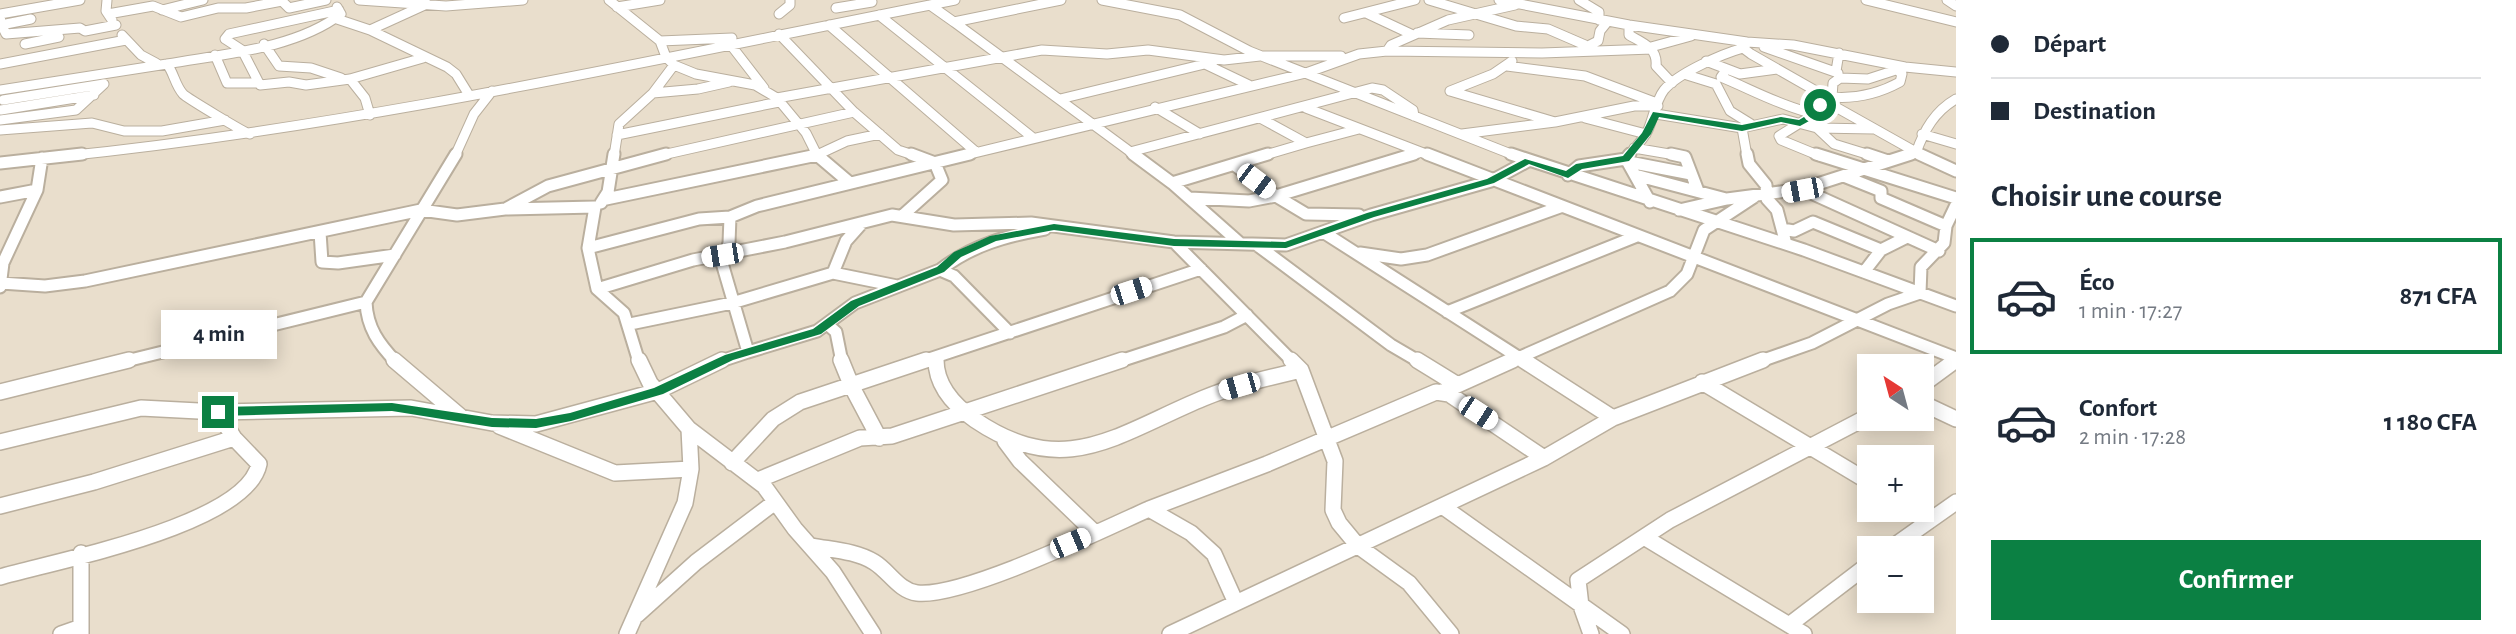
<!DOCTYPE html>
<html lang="fr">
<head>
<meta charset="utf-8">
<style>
	body { margin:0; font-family:"Alegreya Sans",sans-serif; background:#f6f6f7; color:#1f2937; height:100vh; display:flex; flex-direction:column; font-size:26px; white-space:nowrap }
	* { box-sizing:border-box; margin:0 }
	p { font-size:23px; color:#747a83 }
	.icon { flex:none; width:38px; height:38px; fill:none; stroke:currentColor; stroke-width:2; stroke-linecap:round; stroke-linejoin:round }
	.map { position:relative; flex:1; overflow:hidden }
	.details { display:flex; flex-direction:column; background:#fff; width:560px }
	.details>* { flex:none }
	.guide { display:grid; align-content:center; height:154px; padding:0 35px; background:#fff }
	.needle { width:46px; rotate:324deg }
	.controls { position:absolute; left:1857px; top:354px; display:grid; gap:14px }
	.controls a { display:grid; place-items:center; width:77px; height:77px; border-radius:0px; background:#fff; box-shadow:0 4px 18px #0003; font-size:35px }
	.end { position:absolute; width:32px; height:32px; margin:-16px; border:9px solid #0b8043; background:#fff; box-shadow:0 0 0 4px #fff }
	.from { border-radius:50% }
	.bubble { position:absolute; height:49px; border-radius:0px; background:#fff; box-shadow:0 4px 18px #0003; font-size:23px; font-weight:700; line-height:49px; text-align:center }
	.car { position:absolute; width:21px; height:42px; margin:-21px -10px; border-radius:9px; box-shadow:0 0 5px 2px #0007; background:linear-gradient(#fff 24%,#345 0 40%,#fff 0 76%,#345 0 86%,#fff 0) }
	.guide b { display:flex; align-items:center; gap:24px; height:66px; font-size:26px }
	.guide b+b { border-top:2px solid #e0e1e3 }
	.guide i { width:18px; height:18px; background:#1f2937 }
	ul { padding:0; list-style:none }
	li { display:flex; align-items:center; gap:21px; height:116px; margin:0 14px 10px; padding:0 21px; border:4px solid transparent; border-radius:0px }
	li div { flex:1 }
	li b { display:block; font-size:26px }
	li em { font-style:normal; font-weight:700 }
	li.current { border-color:#0b8043 }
	li>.icon { width:63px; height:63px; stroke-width:1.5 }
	h2 { padding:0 35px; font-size:32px; line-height:84px }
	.primary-button { display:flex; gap:14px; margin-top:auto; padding:14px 35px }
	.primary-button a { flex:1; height:80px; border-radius:0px; background:#0b8043; color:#fff; font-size:28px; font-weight:700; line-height:80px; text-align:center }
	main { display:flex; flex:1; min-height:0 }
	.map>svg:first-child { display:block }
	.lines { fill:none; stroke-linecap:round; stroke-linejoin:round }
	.minor-far2-casing { stroke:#baaf9e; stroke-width:11 }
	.minor-far1-casing { stroke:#baaf9e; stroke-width:15 }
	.minor-casing { stroke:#baaf9e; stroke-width:18 }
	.minor-far2 { stroke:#fff; stroke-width:9 }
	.minor-far1 { stroke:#fff; stroke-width:11 }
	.minor { stroke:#fff; stroke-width:15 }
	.route { fill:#0b8043 }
</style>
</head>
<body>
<main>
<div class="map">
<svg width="1956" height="634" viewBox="0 0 1956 634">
	<rect width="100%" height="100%" fill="#e9decc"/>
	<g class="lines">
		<g class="minor-far2-casing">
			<path id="minor-far2" d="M107,0L106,11L112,20
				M359,0L446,6L523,0
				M609,0L660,41L666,57L674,65L696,74L755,85L777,98L1042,50L1107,54L1148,50L1224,60L1260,56H1341
				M1102,0L1180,15L1249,51L1516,156
				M1429,0L1516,26L1548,29L1585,45
				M1499,0L1629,25L1747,42L1793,45L1905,67L1956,72
				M1579,0L1599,12V20
				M1866,0L1956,22
				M1947,0L1956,6
				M930,5L954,22L1061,0
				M617,7L660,0
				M836,8L872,2
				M162,10L203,0
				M339,10L229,34L225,39L242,50L260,85L289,82L306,85L350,79L423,58
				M1366,13L1413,35
				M0,14L80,0
				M1,14L0,22L6,34L80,28L85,31L116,25
				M108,14L153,6L181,17L218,8H246L282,1L289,8L326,0
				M779,14L790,5V0
				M879,15L1032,137
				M1344,18L1415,0
				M337,19L370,30L447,67L456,74L469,95
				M954,22L1136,156
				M1,25L31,19
				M829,25L976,152
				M1629,25V35C1643,43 1658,48 1656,66L1672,83
				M370,30L427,4
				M1417,33L1469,35
				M779,34L854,112
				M122,35L141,55L156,63
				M660,41L732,38
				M1747,43L1743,48L1751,54L1830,99
				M25,44L59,37
				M264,44L279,66L311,68L341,78
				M730,44L764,88
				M1651,47L1691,36
				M1764,47L1838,73
				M1584,48L1598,41L1600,31L1608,21
				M1387,51L1391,45L1448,20L1515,5
				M215,55L227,83H259
				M1706,61L1740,74L1777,69
				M0,64L126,40
				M167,64C223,54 295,49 341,14L337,7
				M1205,64L1249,85
				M1507,66L1585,76L1654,102
				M1726,70L1721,77C1750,89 1777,104 1807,112
				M1687,75L1716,84L1730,111L1751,124
				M1840,78L1868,79L1902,68
				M350,79L365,98L370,115
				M0,90L167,64C174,73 175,85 183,94C187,98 245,133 250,134
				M1450,91L1555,122
				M1450,91L1493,74L1512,61
				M653,93L698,89L729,82
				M1832,97C1857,99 1878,94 1900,82L1902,74L1897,70
				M777,98L806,133L817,155L847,141L880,134
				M1060,99L1213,62
				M1825,101L1923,156
				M1155,107L1200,134
				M1306,108L1431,156
				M1,110L94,95
				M1656,114L1742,128L1783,119L1817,128L1874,129
				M1585,118L1646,134
				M0,120L76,110L104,84L3,100
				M1742,128L1747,156
				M1817,128L1834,144L1873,156
				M0,130L92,123L124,131H162L225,120
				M1462,134L1555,122L1634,106H1658
				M1922,134L1956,144
				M617,135L779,102
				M1306,143L1359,129
				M1634,148L1681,156
				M1130,152L1372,88L1383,90L1413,110L1414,116
				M65,156C365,125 660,58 955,0
				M455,156L474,114L492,91
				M614,156L619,124L653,93L674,65
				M658,156L854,112L898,150L916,156
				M811,156H818
				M962,156L1306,73L1359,54L1387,51L1542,53L1652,49
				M1262,156L1306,143L1262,119
				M1408,156L1419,153
				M1628,156C1635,148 1643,140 1648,130C1653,119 1656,100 1664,90C1678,73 1722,54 1743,48
				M1820,156L1781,140L1779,136L1808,118L1807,112L1832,97L1833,83L1840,78L1836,71L1839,53
				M1906,156L1916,153C1924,130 1935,111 1956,99"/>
		</g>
		<g class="minor-far1-casing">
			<path id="minor-far1" d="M1133,154L1172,183L1241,244
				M1427,154L1956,358
				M1511,154L1804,250L1956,306
				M1630,154L1626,159L1650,202
				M1671,154L1685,157L1698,191
				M1747,154L1749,164L1766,185L1767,199L1777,210L1786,244
				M1816,154L1956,198
				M1867,154L1888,161
				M1919,154L1956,171
				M1629,162L1691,174
				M0,163L82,154
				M1236,166L1276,196L1414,154
				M1568,175L1579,166L1626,159
				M1635,175L1726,199
				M1846,177L1881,191V198L1946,226
				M1172,183L1268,154
				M1802,189L1939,251
				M0,197L37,190
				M1190,198L1249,201L1276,196L1306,214L1359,215
				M606,199L817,155L850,183
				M601,203L608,192L614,154
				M507,208L548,186L666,154
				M1679,210L1727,199L1802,189L1911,154
				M902,216L942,180L935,163L911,154
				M730,217L757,206L970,154
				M1782,229L1794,231L1813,222L1881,250
				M320,232L322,262L338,263L395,255
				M1323,232L1526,362
				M1174,242L1293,362
				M1257,245L1391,345L1420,362
				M588,248L597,289L624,313L639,362
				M1360,253L1401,259L1427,255L1560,207
				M940,270C972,245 1006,236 1045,229
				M1864,272L1881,250L1905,238
				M833,273L897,286
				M1,283L45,286L85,281L421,210L457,215L505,209L595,207L588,248L699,219L730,217L729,243L722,263L748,352L718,362
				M0,287L3,263L37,190L42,158
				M597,289L693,260L785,242L892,215L954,225L1031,223L1174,242L1286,245L1371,215L1491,181L1528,161
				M1447,312L1637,236
				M630,324L732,303L833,273L846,241L862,223
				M827,324L836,332L842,362
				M748,352L817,331L855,303L940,270L954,276L1010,333
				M936,357V362
				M122,362L366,302
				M396,362C379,344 367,328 366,302L456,154
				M920,362L1201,269
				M1117,362L1224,327L1247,315
				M1509,362L1670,291L1687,274L1704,230L1754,197
				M1758,362L1812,343L1888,304L1920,293L1921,267L1944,243L1946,226L1956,205
				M1953,362L1956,360"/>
		</g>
		<g class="minor-casing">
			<path id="minor" d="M394,360L460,416
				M639,360L650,383L689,429L764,486L795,529L833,572L873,634
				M841,360L852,387L879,438
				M936,360C936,386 955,406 975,420C1065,481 1117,434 1204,398C1235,385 1268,378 1301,370
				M1291,360L1301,370L1335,461L1333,510L1339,523L1358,546L1409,583L1451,634
				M1417,360L1456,384
				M1523,360L1613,418
				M1702,382L1869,482
				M1922,385L1956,360
				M0,392L129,360
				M1442,392L1513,360
				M1922,403L1956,419
				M499,426L615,473L691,469
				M1005,441L1020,461L1094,532
				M0,442L141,408L218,412L411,408L492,423L536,424L658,391L722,360
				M732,463L773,419L800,402L926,360
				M758,480L860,438L892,436L1122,360
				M0,506L94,482L234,438
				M1442,506L1622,634
				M1149,509L1267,464L1436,392L1449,394L1544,458
				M1915,509L1930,518
				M1644,537L1804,634
				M812,546C833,550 856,551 874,562C889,571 899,591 917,593C963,598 1102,530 1149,509L1191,533L1214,554L1236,603
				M1891,548L1956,502
				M81,553V634
				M0,577C55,561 247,525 259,464L234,438L218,412
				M637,615L696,562L775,502
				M1789,625L1869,564
				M61,634L81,627
				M627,634L685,503L691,469L689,429
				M1170,634L1544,458L1613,418L1763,360
				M1591,634L1581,606L1578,580L1670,520L1869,416"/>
		</g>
		<use href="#minor-far2" class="minor-far2"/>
		<use href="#minor-far1" class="minor-far1"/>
		<use href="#minor" class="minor"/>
	</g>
	<path class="route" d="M1817,103L1824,105L1812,113L1811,120L1800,126L1781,122L1742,131L1659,117L1651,134L1629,161L1582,169L1568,178L1529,164L1494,183L1374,217L1286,248L1174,246L1054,230L996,241L961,257L944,272L859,306L821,334L733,360L663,394L571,421L536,428L492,427L392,411L218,416L212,412L218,407L392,403L492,418L536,419L570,413L654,388L725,355L813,329L851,301L937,267L954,252L990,236L1054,224L1174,239L1285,242L1367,213L1487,179L1525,159L1566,171L1576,164L1623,156L1642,133L1653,112L1742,125L1781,117L1799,120L1804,117V111Z"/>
</svg>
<div class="controls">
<a><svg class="needle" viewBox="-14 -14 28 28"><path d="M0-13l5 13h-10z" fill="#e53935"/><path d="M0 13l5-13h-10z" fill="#747a83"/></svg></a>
<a>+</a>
<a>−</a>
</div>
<i class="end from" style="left:1820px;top:105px"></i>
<i class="end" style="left:218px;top:412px"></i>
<div class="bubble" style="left:161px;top:310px;width:116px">4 min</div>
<i class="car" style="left:1256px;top:181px;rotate:127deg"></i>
<i class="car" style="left:1802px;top:190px;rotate:259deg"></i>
<i class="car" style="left:722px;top:255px;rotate:261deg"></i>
<i class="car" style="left:1131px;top:291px;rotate:72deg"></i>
<i class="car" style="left:1239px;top:386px;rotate:254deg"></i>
<i class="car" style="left:1478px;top:413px;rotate:123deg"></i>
<i class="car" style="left:1070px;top:543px;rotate:67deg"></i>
</div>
<section class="details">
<div class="guide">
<b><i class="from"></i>Départ</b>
<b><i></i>Destination</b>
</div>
<h2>Choisir une course</h2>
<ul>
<li class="current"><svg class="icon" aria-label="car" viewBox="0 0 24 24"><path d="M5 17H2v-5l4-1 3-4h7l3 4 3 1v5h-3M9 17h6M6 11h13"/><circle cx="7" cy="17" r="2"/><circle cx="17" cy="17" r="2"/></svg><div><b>Éco</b><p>1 min · 17:27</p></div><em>871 CFA</em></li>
<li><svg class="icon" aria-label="car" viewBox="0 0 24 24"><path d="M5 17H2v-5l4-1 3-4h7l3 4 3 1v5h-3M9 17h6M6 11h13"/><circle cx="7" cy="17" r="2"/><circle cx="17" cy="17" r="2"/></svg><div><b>Confort</b><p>2 min · 17:28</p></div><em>1 180 CFA</em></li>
</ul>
<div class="primary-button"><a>Confirmer</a></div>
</section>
</main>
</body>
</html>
